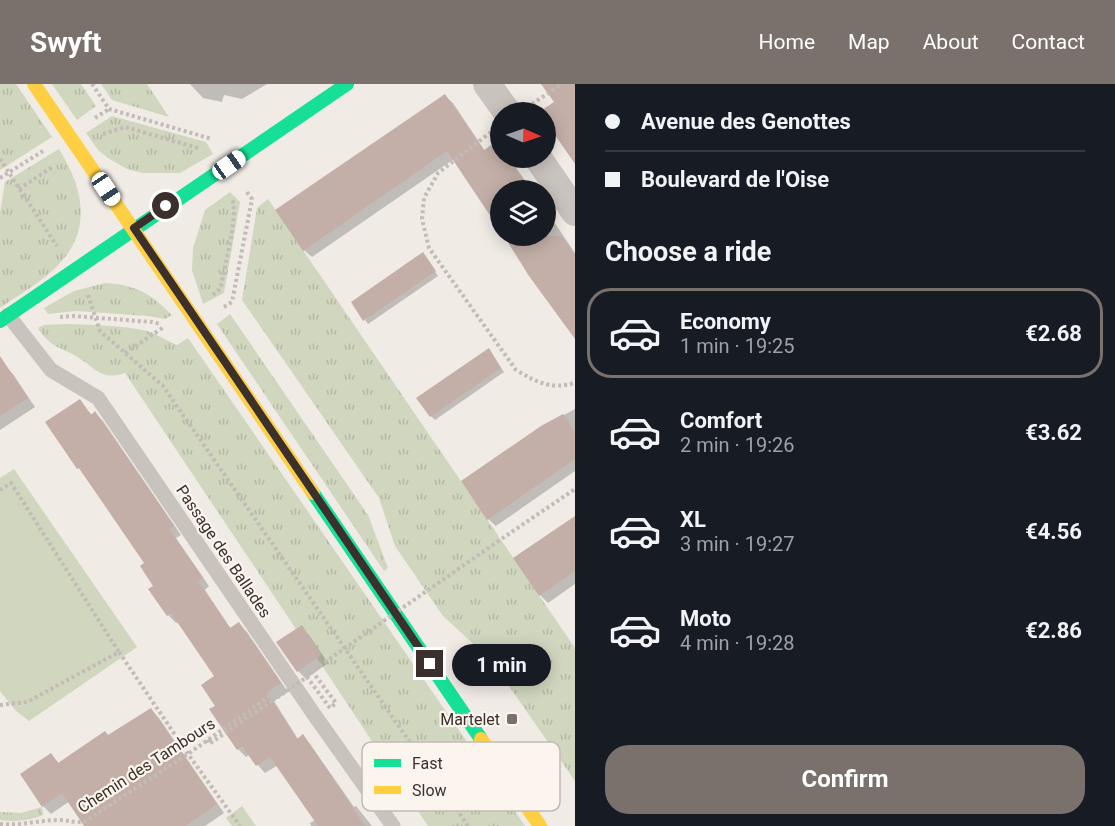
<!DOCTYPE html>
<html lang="en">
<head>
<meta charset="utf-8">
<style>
	body { margin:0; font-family:Roboto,sans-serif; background:#242831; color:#f1f3f6; height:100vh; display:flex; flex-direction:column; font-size:22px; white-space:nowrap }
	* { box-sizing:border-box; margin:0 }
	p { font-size:20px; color:#9ea1a6 }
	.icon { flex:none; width:33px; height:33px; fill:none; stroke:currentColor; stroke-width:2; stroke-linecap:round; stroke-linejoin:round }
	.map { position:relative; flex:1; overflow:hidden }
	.drawer { display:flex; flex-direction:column; background:#171b24; width:540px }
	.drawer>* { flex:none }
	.hud { display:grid; align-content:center; height:132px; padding:0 30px; background:#171b24 }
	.needle { width:39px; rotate:92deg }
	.buttons { position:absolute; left:490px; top:18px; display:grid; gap:12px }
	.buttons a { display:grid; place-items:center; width:66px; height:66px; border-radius:50%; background:#171b24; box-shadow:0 3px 15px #0003; font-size:30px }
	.end { position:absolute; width:27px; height:27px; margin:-14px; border:8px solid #3b302b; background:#fff; box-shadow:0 0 0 3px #fff }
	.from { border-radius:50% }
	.bubble { position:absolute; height:42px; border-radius:21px; background:#171b24; box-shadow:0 3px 15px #0003; font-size:20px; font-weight:700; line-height:42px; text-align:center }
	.car { position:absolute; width:18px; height:36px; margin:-18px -9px; border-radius:8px; box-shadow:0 0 4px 2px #0007; background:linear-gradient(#fff 24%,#345 0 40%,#fff 0 76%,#345 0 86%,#fff 0) }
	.hud b { display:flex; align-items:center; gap:21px; height:57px; font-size:22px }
	.hud b+b { border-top:2px solid #363941 }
	.hud i { width:15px; height:15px; background:#f1f3f6 }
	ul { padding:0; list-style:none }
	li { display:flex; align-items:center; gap:18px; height:90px; margin:0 12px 9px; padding:0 18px; border:3px solid transparent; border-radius:24px }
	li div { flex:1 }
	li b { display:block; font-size:22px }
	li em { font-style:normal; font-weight:700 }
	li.on { border-color:#7a716c }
	li>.icon { width:54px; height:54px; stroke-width:1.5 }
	h2 { padding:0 30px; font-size:27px; line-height:72px }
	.cta { display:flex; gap:12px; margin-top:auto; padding:12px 30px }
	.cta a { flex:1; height:69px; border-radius:24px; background:#7a716c; color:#fff; font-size:24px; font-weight:700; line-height:69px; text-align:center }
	header { display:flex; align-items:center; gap:36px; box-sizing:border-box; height:84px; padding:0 30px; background:#7a716c; color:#fff }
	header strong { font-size:28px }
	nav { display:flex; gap:33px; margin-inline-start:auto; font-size:21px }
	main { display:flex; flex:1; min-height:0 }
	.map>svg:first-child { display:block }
	.grass { fill:url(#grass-tufts) }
	.green { fill:#d1d6bf }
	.shadow { fill:#0003 }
	.building { fill:#c3afa7 }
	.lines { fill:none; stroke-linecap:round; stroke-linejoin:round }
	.path { stroke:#c2bbb6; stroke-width:4; stroke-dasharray:3 3; stroke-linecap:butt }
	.lane { stroke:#c9c3be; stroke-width:15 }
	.street { stroke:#c9c3be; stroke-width:28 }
	.fast { stroke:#16e098; stroke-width:14 }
	.slow { stroke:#ffcf43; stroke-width:14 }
	.path-bridge { stroke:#c2bbb6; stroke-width:4; stroke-dasharray:3 3; stroke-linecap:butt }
	.route { stroke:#3b302b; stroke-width:8 }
	.poi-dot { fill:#7a716c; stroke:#fbf5ee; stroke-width:2 }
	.labels { text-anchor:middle; stroke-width:4.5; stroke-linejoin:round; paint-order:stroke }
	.street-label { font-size:16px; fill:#3b302b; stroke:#fbf5ee }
	.poi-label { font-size:16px; fill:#3b302b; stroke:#fbf5ee; text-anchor:end }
	.key { fill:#fbf5ee; stroke:#c1bab4; stroke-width:1.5 }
	.key-label { font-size:16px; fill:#3b302b }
</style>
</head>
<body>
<header>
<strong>Swyft</strong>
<nav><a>Home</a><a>Map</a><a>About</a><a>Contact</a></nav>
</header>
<main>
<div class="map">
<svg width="575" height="742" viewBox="0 0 575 742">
	<defs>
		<pattern id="grass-tufts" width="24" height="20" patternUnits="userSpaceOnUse" patternTransform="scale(1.5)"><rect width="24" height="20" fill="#d1d6bf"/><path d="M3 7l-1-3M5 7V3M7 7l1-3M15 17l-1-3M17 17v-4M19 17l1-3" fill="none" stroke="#b4b8a4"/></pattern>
	</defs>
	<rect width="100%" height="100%" fill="#f0ebe5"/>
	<path class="grass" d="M0,0H16L52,53L0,86Z
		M52,0H81L96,22L77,36Z
		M101,0H147L169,33L112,16Z
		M112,32L206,58L213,70L180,89H143L127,85L108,74L98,66L86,49Z
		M59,65C85,107 93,150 53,186C37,201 17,212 0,224V129L5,98Z
		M230,108L240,118L224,209L203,220L192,186L193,164L205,126Z
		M268,115L575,564V697L491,576L443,532L395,462L379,414L242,216L257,124Z
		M105,199C136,201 150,209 172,231L165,235L148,232L76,227L48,230L44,224L74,207Z
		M230,230L368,431L388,484L384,487L217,240Z
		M66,240C92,241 120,241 147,247C158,250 166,257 177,261L188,254L525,742H428L317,574L321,570L302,542L296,545L125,289C102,297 96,285 79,274C62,263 50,264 38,244L44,241Z
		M42,723L43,731C29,737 15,738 0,736V728L21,729Z"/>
	<path class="green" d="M14,385L137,563L29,637L16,627L0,607V394Z
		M242,722L256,742H232L226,734Z"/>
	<path class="shadow" d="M190,0H267L242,15L224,11L222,18L203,14Z
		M445,12L453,19L485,67L501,63V74H509L532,106H501V146L454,75L312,173L304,166Z
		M546,126L575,169V254L504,152H546Z
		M426,174L438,192L368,240L365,236Z
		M492,270L504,288L435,336L431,332Z
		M5,282L13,290L35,323L0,346V286Z
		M79,317L92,331L95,329L103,337L181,451L176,454L209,502L205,506L231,545L239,540L247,548L288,608L274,617L298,655L302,652L310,660L354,723L356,722L372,742H311L310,739L315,736L278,681L265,689L249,671L246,673L238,665L217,622L216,593L179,538L176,539L168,531L150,506L155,502L146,479L47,339Z
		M575,325V387L496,442L488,435L542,343Z
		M575,434V500L548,519L540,511L516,474Z
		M301,543L309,551L328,579L306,595L298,587Z
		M151,626L159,634L224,729L205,742H89L70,717L51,730L43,722L51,671L60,680L109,652Z"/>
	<path class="building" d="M541,0H575V80L546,38V28H539L554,18Z
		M445,10L484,66L497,57L501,63V74H508L531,106H501V148L447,67L303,167L275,126Z
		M504,152H562L575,171V255L529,192Z
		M423,168L436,187L363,237L351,218Z
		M489,264L501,284L430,333L416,314Z
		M0,272L28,314L0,332Z
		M80,315L91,331L95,327L174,442L169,445L203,494L198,497L230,544L239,538L281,599L267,608L297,655L303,650L365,742H318L270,673L256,682L242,662L237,666L209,625L215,622L201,601L214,592L171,529L167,532L148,505L153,502L140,482L144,479L79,384L77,385L45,338Z
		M563,330L575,348V375L487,436L461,397L541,342Z
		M575,432V487L539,512L513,474Z
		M302,541L321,571L297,588L276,558Z
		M151,624L217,720L186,742H84L62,709L42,723L20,690L51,669L58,679L105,647L108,651Z"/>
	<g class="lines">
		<path class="path" d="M92,0L109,25L212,55
			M532,20L562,0
			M95,34L109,25
			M491,48L438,89L424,114L422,135L429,164L516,286C537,298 550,306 575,299
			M103,50L125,43L198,64
			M0,75L57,162
			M0,94L43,67
			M19,105L54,82
			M88,211L100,247L163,302L468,742
			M213,211L218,207L221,202C224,185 239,129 232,116
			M224,223L232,218L252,115L246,107
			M60,233L73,232L152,238L160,240
			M125,269L164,243
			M0,406L11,399L119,568
			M497,458L575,405
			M308,586L318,579L320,582
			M0,621L27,618L119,568L188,670L240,742
			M207,656L209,660L272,617
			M0,740C20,742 39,736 59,736C68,736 75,739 84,738L188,670L274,609"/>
		<path class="lane" d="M8,231L51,286L98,314L313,629L393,742"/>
		<path class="street" d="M487,0L507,28
			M538,74L575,128"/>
		<path class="fast" d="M0,237L347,0
			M313,409L481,655"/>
		<path class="slow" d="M34,0L313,409
			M481,655L540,742"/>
		<path class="path-bridge" d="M272,617L307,593L330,624L336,619L312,587L497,458"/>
	</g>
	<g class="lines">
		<path class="route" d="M166,122L134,144L430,580"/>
	</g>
	<rect class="poi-dot" x="506" y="629" width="12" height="12" rx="3"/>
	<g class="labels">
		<g class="street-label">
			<text transform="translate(224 467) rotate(56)" y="6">Passage des Ballades</text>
			<text transform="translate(146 681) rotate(-33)" y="6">Chemin des Tambours</text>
		</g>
		<g class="poi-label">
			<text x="500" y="641">Martelet</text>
		</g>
	</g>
	<rect x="362" y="658" width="198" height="69" rx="9" class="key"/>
	<rect x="374" y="675" width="27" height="8" fill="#16e098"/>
	<rect x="374" y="702" width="27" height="8" fill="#ffcf43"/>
	<g class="key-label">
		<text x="412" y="685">Fast</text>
		<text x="412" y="712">Slow</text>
	</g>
</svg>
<div class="buttons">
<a><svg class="needle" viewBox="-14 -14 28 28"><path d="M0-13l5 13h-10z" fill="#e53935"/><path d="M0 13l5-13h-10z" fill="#9ea1a6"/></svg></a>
<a><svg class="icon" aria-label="layers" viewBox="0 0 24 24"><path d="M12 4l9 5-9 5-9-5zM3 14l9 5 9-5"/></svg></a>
</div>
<i class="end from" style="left:166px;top:122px"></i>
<i class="end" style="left:430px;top:580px"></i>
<div class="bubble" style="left:452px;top:560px;width:99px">1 min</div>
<i class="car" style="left:229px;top:81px;rotate:55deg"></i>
<i class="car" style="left:106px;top:105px;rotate:146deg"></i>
</div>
<section class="drawer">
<div class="hud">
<b><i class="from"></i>Avenue des Genottes</b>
<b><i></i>Boulevard de l'Oise</b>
</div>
<h2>Choose a ride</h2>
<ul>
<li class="on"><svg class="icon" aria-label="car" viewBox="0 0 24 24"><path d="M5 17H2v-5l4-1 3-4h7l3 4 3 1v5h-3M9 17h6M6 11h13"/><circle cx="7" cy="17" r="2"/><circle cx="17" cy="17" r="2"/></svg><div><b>Economy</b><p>1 min · 19:25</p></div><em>€2.68</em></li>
<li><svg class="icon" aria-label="car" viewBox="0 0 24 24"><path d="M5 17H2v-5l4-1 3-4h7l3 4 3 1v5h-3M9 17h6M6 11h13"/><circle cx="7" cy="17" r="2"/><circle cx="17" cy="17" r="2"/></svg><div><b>Comfort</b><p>2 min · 19:26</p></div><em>€3.62</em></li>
<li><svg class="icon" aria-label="car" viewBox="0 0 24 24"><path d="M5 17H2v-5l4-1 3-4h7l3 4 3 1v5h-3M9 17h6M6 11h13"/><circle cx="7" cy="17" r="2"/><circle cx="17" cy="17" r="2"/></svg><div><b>XL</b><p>3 min · 19:27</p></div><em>€4.56</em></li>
<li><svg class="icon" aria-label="car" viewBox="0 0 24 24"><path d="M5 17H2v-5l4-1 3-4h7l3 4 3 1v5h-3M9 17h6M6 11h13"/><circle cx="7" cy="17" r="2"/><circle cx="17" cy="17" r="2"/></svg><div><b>Moto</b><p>4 min · 19:28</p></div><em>€2.86</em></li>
</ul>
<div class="cta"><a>Confirm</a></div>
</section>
</main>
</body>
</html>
